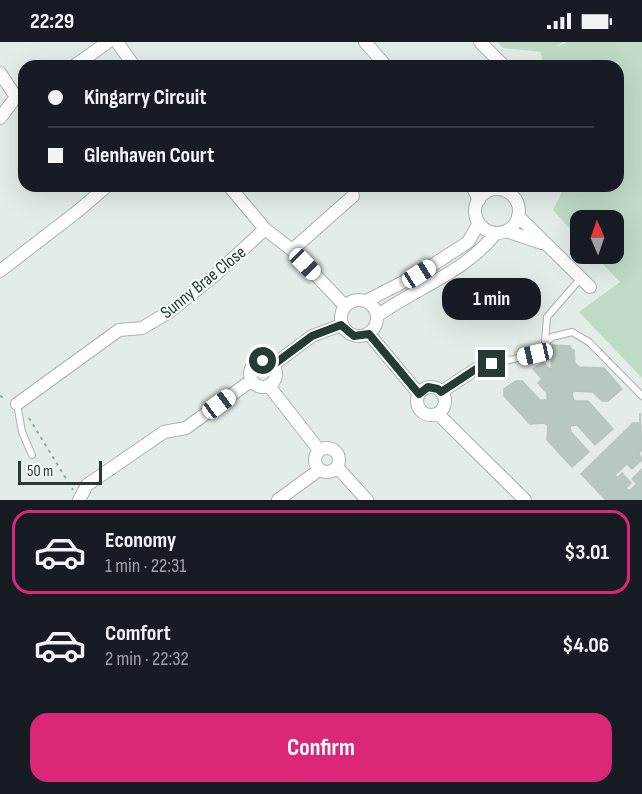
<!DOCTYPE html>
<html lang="en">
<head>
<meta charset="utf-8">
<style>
	body { margin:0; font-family:"Sofia Sans Condensed",sans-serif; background:#20242c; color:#f1f3f6; height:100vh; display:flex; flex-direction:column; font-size:22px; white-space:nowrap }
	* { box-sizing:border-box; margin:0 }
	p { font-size:20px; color:#9ea1a6 }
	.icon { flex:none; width:33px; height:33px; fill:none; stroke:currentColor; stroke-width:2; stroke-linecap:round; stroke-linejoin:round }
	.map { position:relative; height:458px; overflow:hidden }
	.sheet { display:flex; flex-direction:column; background:#171b24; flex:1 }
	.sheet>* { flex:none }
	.guide { position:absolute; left:18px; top:18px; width:606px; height:132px; border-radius:18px; box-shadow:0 6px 24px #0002; display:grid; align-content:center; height:132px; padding:0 30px; background:#171b24 }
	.needle { width:39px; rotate:358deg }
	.fabs { position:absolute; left:570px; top:168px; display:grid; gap:12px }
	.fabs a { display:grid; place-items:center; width:54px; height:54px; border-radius:12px; background:#171b24; box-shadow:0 6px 24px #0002; font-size:30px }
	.scale { position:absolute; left:18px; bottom:15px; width:84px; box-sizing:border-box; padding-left:6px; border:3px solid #253c35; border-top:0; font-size:16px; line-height:21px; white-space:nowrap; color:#253c35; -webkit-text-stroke:4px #f4f9f6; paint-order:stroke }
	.end { position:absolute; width:27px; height:27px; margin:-14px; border:8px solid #253c35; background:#fff; box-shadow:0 0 0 3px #fff }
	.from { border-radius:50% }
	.bubble { position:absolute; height:42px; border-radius:18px; background:#171b24; box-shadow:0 6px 24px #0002; font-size:20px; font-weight:700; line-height:42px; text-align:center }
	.car { position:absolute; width:18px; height:36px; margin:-18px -9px; border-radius:8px; box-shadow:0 0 4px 2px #0007; background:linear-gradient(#fff 24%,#345 0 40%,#fff 0 76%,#345 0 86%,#fff 0) }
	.guide b { display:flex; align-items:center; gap:21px; height:57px; font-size:22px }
	.guide b+b { border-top:2px solid #363941 }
	.guide i { width:15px; height:15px; background:#f1f3f6 }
	ul { padding:10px 0 0; list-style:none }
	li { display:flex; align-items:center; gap:18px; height:84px; margin:0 12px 9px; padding:0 18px; border:3px solid transparent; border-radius:18px }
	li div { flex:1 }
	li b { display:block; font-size:22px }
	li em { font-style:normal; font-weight:700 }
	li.selected { border-color:#db2777 }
	li>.icon { width:54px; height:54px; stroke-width:1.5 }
	.primary-button { display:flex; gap:12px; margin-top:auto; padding:12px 30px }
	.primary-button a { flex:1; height:69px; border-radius:18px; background:#db2777; color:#fff; font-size:24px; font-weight:700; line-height:69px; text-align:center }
	.status { display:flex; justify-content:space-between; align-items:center; height:42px; padding:0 30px; background:#171b24; direction:ltr }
	.status svg { height:16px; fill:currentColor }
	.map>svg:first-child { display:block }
	.green { fill:#bfdbc5 }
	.building { fill:#b9c7c1; stroke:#b7c5be; stroke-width:1.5 }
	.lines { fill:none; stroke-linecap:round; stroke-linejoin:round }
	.service-casing { stroke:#a7b4af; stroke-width:8 }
	.minor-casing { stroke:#a7b4af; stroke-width:14 }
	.path { stroke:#87ad9f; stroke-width:2; stroke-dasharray:3 4.5; stroke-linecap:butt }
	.service { stroke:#fff; stroke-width:6 }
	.minor { stroke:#fff; stroke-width:12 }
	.route { stroke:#253c35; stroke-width:8 }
	.labels { text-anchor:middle; stroke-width:4.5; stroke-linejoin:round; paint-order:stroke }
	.street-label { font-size:18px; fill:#253c35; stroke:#f4f9f6 }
</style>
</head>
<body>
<div class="status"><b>22:29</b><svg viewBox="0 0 49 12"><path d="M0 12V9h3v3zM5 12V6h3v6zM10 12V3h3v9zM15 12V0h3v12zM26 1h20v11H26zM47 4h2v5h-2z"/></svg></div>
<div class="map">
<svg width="642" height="458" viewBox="0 0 642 458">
	<rect width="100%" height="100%" fill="#e4ece8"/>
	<path class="green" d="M497,0H563L556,5L567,0H642V336L579,270L620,240L593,212H614V178H580V198L553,168L565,144H618V24H543L541,10L503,6Z"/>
	<path class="building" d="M552,303L570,304L571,307L574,308L575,321L579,325L604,326L622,347L608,359H602L593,350L575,349L572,351L574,359H588L613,387L595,403L577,383L570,384L571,390L589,410L572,425L547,398L548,384L544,381L530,382L504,354V347L516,339H522L540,358H547V351L538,341L542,337L533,327L543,320L551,328Z
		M640,371L642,408L639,411L642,418L632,427L627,422L615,433L618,436L622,431L631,441L626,446L629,449L637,442L632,437L642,427V458H606L581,432L633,381H640Z"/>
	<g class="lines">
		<g class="service-casing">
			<path id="service" d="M545,301L547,275L581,236
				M492,322L535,312L552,295L572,290L589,300L642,354
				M17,362L22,390L32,413"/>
		</g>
		<g class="minor-casing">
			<path id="minor" d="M117,0L134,24
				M365,0L386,24
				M480,0L504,24
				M74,24L108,0
				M0,31L16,55
				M0,76L16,55L24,53
				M229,144L265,187L292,208L345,264
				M472,144L479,158
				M475 169a22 22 0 1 1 44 0a22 22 0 1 1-44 0Z
				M518,174L590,245
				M506,189L542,201
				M292,208L353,154
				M0,229L78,169L107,144
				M341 276a18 18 0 1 1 36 0a18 18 0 1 1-36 0Z
				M366,259L419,232L468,200L479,181
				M377,274C417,245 463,232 496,191
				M369,292L419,352
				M250 332a13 13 0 1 1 26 0a13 13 0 1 1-26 0Z
				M273,323L312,294L341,283
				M269,344L319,408
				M417 359a14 14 0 1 1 28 0a14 14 0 1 1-28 0Z
				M441,350L476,327L492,322
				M17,362L119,288L142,286L169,270L215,233L265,187
				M438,372L525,458
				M315 418a12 12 0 1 1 24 0a12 12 0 1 1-24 0Z
				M337,425L367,458
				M79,458L87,443L164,390L186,386L252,338
				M278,458L319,428"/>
		</g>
		<path class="path" d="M0,354L7,357
			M29,376L73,448"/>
		<use href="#service" class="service"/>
		<use href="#minor" class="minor"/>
	</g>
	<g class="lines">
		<path class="route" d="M263,319L273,323L312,294L341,283L354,294L369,292L419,352L428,345L438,347L441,350L476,327L492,322"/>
	</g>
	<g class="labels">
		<g class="street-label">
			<text transform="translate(203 240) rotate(-39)" y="6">Sunny Brae Close</text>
		</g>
	</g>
</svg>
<div class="fabs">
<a><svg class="needle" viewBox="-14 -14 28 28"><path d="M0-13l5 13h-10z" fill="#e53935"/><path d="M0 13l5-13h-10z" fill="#9ea1a6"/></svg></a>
</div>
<div class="scale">50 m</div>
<i class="end from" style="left:263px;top:319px"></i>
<i class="end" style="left:492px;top:322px"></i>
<div class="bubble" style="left:442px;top:236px;width:99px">1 min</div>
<i class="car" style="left:305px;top:222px;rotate:136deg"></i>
<i class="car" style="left:419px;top:232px;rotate:58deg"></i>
<i class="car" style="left:535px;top:312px;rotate:257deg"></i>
<i class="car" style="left:219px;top:362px;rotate:54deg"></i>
<div class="guide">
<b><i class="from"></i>Kingarry Circuit</b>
<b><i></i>Glenhaven Court</b>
</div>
</div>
<section class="sheet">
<ul>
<li class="selected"><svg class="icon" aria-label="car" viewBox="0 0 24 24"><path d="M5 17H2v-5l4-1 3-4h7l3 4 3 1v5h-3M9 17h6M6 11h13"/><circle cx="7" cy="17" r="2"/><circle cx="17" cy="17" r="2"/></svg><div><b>Economy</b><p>1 min · 22:31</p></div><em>$3.01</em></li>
<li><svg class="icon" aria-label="car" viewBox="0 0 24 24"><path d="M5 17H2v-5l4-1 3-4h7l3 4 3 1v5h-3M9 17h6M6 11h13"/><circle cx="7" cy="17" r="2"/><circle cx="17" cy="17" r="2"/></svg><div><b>Comfort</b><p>2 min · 22:32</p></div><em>$4.06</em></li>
</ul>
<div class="primary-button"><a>Confirm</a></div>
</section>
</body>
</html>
